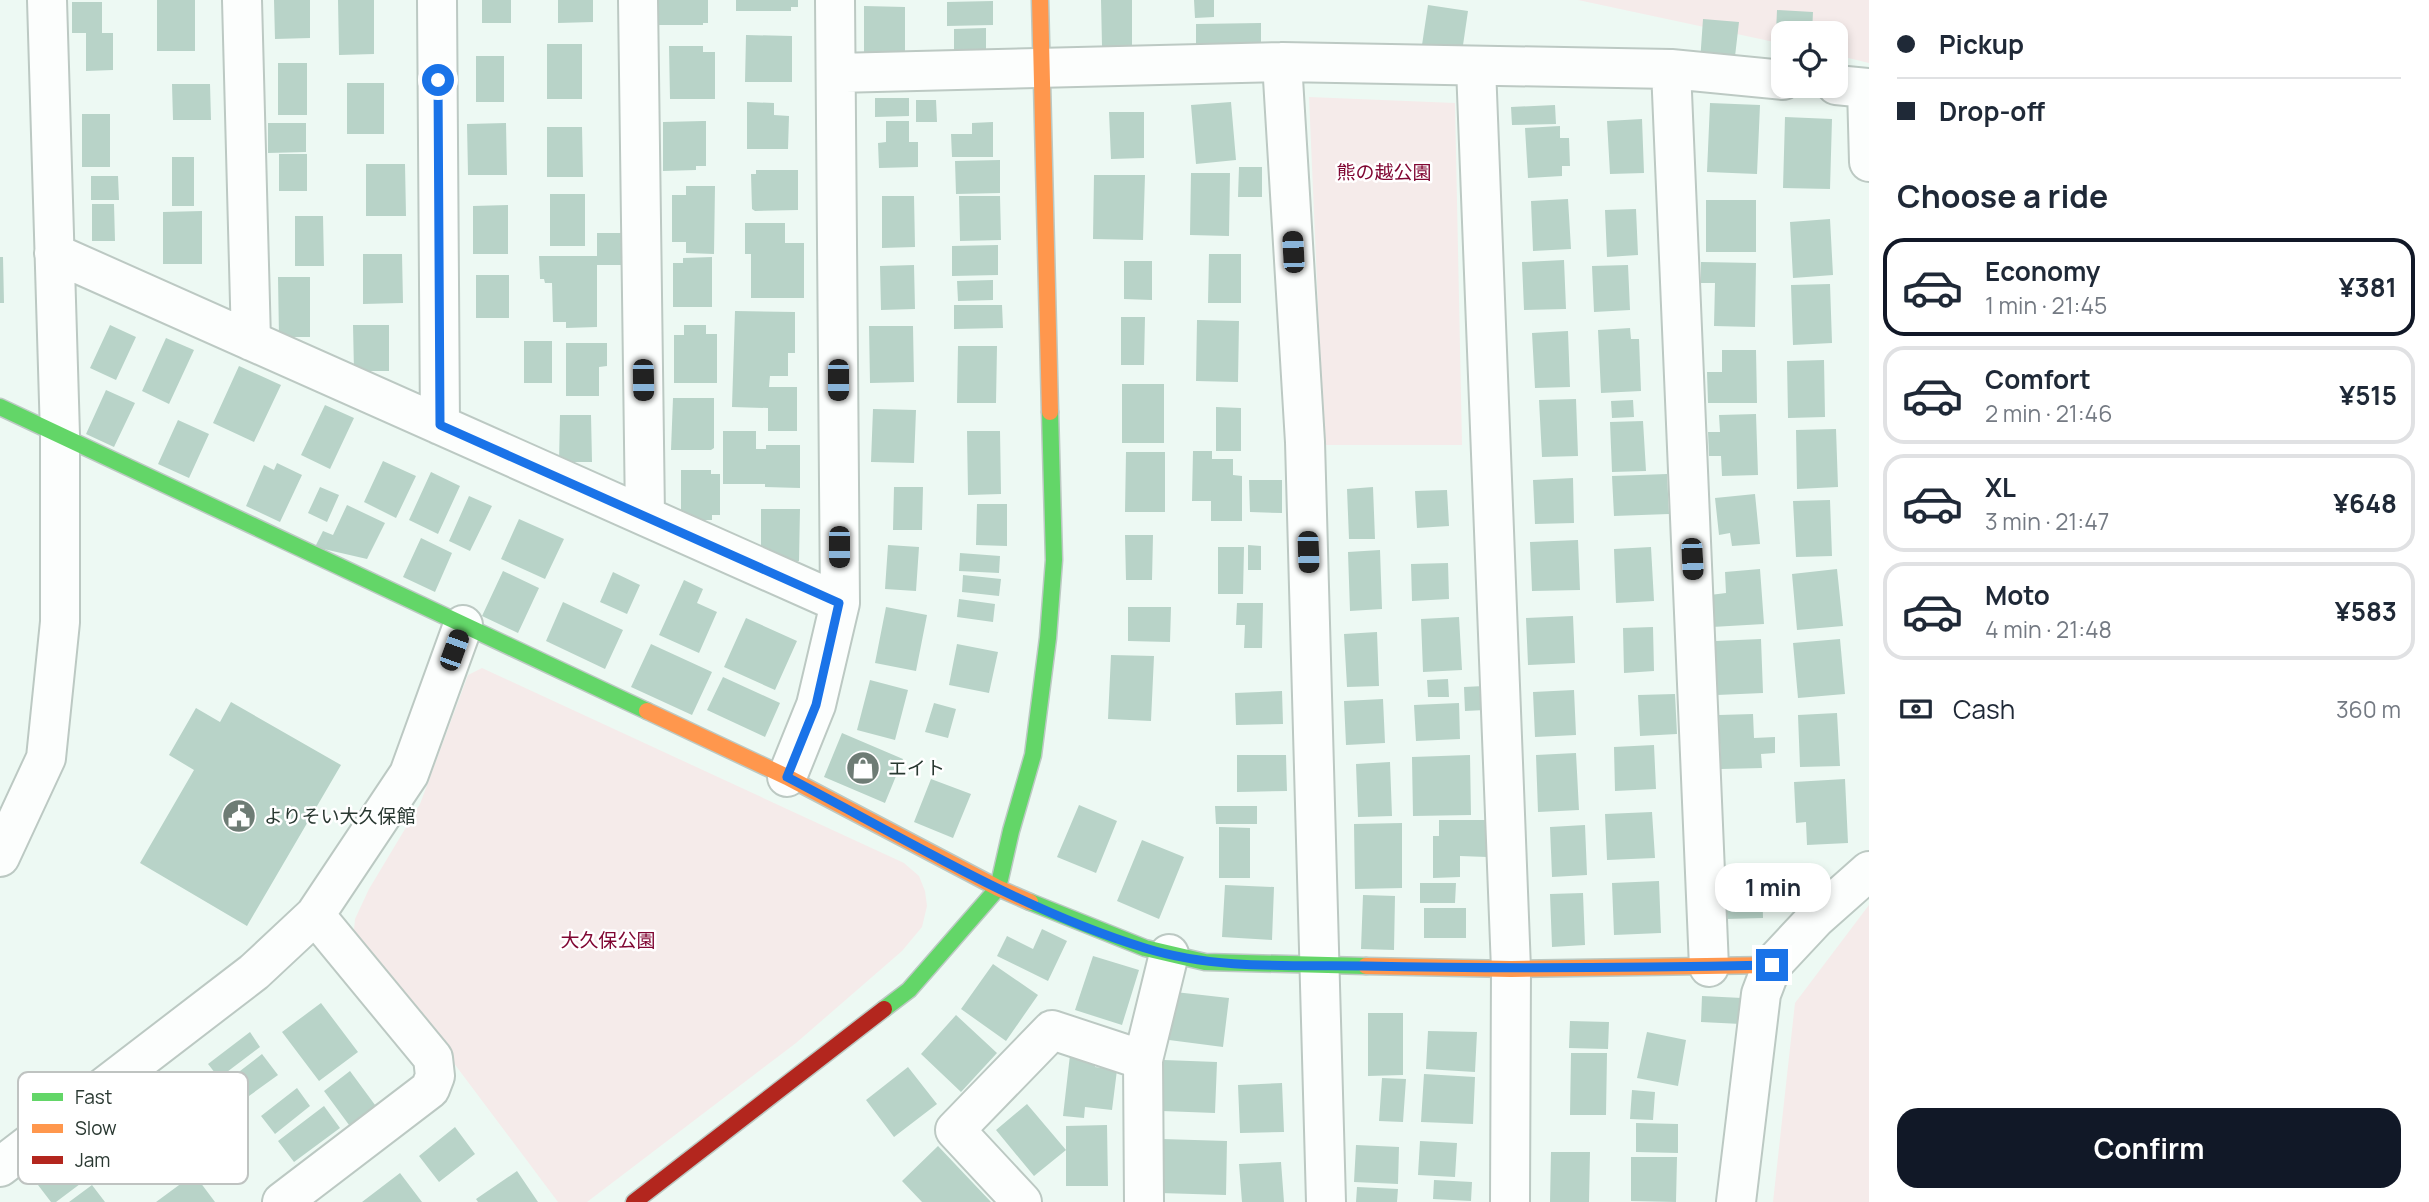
<!DOCTYPE html>
<html lang="en">
<head>
<meta charset="utf-8">
<style>
	body { margin:0; font-family:Manrope,"Noto Sans JP",sans-serif; background:#f6f6f7; color:#1f2937; height:100vh; display:flex; flex-direction:column; font-size:26px; white-space:nowrap }
	* { box-sizing:border-box; margin:0 }
	p { font-size:23px; color:#747a83 }
	.icon { flex:none; width:38px; height:38px; fill:none; stroke:currentColor; stroke-width:2; stroke-linecap:round; stroke-linejoin:round }
	.map { position:relative; flex:1; overflow:hidden }
	.panel { display:flex; flex-direction:column; background:#fff; width:560px }
	.panel>* { flex:none }
	.guide { display:grid; align-content:center; height:154px; padding:0 28px; background:#fff }
	.controls { position:absolute; left:1771px; top:21px; display:grid; gap:14px }
	.controls a { display:grid; place-items:center; width:77px; height:77px; border-radius:14px; background:#fff; box-shadow:0 4px 10px #0003; font-size:35px }
	.end { position:absolute; width:32px; height:32px; margin:-16px; border:9px solid #1a73e8; background:#fff; box-shadow:0 0 0 4px #fff }
	.from { border-radius:50% }
	.bubble { position:absolute; height:49px; border-radius:21px; background:#fff; box-shadow:0 4px 10px #0003; font-size:23px; font-weight:700; line-height:49px; text-align:center }
	.car { position:absolute; width:21px; height:42px; margin:-21px -10px; border-radius:9px; box-shadow:0 0 5px 2px #0007; background:linear-gradient(#222 24%,#8ab4d8 0 40%,#222 0 76%,#8ab4d8 0 86%,#222 0) }
	.guide b { display:flex; align-items:center; gap:24px; height:66px; font-size:26px }
	.guide b+b { border-top:2px solid #e0e1e3 }
	.guide i { width:18px; height:18px; background:#1f2937 }
	ul { padding:0; list-style:none }
	li { display:flex; align-items:center; gap:21px; height:98px; margin:0 14px 10px; padding:0 14px; border:4px solid #e0e1e3; border-radius:21px }
	li div { flex:1 }
	li b { display:block; font-size:26px }
	li em { font-style:normal; font-weight:700 }
	li.on { border-color:#111827 }
	li>.icon { width:63px; height:63px; stroke-width:1.5 }
	h2 { padding:0 28px; font-size:32px; line-height:84px }
	.pay { display:flex; align-items:center; gap:18px; height:77px; padding:0 28px; font-size:26px }
	.pay p { margin-inline-start:auto }
	.action { display:flex; gap:14px; margin-top:auto; padding:14px 28px }
	.action a { flex:1; height:80px; border-radius:21px; background:#111827; color:#fff; font-size:28px; font-weight:700; line-height:80px; text-align:center }
	main { display:flex; flex:1; min-height:0 }
	.map>svg:first-child { display:block }
	.green { fill:#f5ebea }
	.building { fill:#b8d3c8 }
	.lines { fill:none; stroke-linecap:round; stroke-linejoin:round }
	.street-casing { stroke:#bcc9c3; stroke-width:42 }
	.fast-casing { stroke:#bcc9c3; stroke-width:19 }
	.slow-casing { stroke:#bcc9c3; stroke-width:19 }
	.jam-casing { stroke:#bcc9c3; stroke-width:19 }
	.street { stroke:#fcfefd; stroke-width:38 }
	.fast { stroke:#63d668; stroke-width:16 }
	.slow { stroke:#ff974d; stroke-width:16 }
	.jam { stroke:#b3261e; stroke-width:16 }
	.route { stroke:#1a73e8; stroke-width:9 }
	.labels { text-anchor:middle; stroke-width:5; stroke-linejoin:round; paint-order:stroke }
	.park-label { font-size:19px; fill:#800733; stroke:#fff }
	.poi-label { font-size:19px; fill:#293831; stroke:#fff; text-anchor:start }
	.key { fill:#fff; stroke:#bfc3c1; stroke-width:2 }
	.key-label { font-size:19px; fill:#293831 }
</style>
</head>
<body>
<main>
<div class="map">
<svg width="1869" height="1202" viewBox="0 0 1869 1202">
	<rect width="100%" height="100%" fill="#edf9f3"/>
	<path class="green" d="M1578,0H1869V63L1836,55V33H1783V44Z
		M1309,97L1455,103L1462,445H1324Z
		M482,668L904,863L919,876L925,891L927,906L922,927L902,951L796,1043L587,1202H558L354,930L355,919L369,889L420,804L468,675Z
		M1869,905V1202H1773L1795,1003Z"/>
	<path class="building" d="M157,0H195V51H157Z
		M274,0H310V38L275,39Z
		M338,0H374V54L339,55Z
		M482,0H511V23H482Z
		M558,0H593V22L558,23Z
		M657,0H708V23H703V25H657Z
		M736,0H798V7H791V11H736Z
		M1101,0H1132V46H1102Z
		M1194,0H1214V17L1195,18Z
		M993,1V25L947,26V2Z
		M72,2H102V33H113V70L86,71V33H72Z
		M1428,5L1468,11L1462,52L1422,45Z
		M864,6L905,7V62H864Z
		M1777,10L1813,12L1812,33H1783V55L1775,54Z
		M1703,19L1739,22L1734,65L1700,62Z
		M1261,23V54L1196,55V24Z
		M986,28V58H954V29Z
		M746,35L792,36V82H745Z
		M547,44H582V99H547Z
		M669,46H703V52H715V99H670Z
		M476,56H504V102H476Z
		M278,63H307V115H278Z
		M347,83H384V134H347Z
		M172,84H210L211,120H173Z
		M875,98H909V116L875,117Z
		M916,100H936L937,122H916Z
		M747,102L774,103V115L789,116L788,149H747Z
		M1231,102L1236,160L1196,164L1191,105Z
		M1710,103L1760,105L1757,174L1707,172Z
		M1555,105L1556,124L1512,125L1511,107Z
		M1109,112H1144V158L1111,159Z
		M82,114H110V167H82Z
		M1785,117L1832,119L1830,189L1783,188Z
		M1642,119L1644,173L1610,174L1607,121Z
		M703,121H706V166H696V170L663,171V122Z
		M886,121H909V142H918V167L879,168L878,143L886,142Z
		M993,122V157H952L951,134H972V123Z
		M268,123H306V152L268,153Z
		M506,123L507,175H468L467,124Z
		M1560,126V138H1569L1570,166H1562V176L1528,178L1525,128Z
		M547,127H582L583,177H547Z
		M279,154H307V191H279Z
		M172,157H194V206H172Z
		M1000,160V193L956,194L955,161Z
		M366,164H405L406,216H366Z
		M1239,167H1262V197H1238Z
		M756,170H798V210L755,211L752,209L751,174H756Z
		M1191,173H1230L1229,236L1190,235Z
		M1094,175H1145L1143,240L1093,239Z
		M91,176H118L119,200H91Z
		M686,186H715L714,254L686,253V242H672V195H686Z
		M550,194H585V246H550Z
		M882,196H914L915,247L882,248Z
		M959,196H1000L1001,240L960,241Z
		M1568,199L1571,249L1533,251L1531,201Z
		M1706,200H1756V252H1706Z
		M92,204H114L115,241H92Z
		M508,205V254H473V206Z
		M1636,209L1638,255L1607,257L1605,210Z
		M202,211V264H163V212Z
		M295,216H323L324,266H295Z
		M1830,219L1833,275L1793,278L1790,222Z
		M745,223H785V243H804V298H751V254H745Z
		M597,233H623V265H597V327L566,328V322H553L552,283H545L544,279H540L539,256H597Z
		M998,245V275L952,276V246Z
		M363,254H402L403,303L363,304Z
		M1209,254H1241V303H1208Z
		M0,257H3L4,303H0Z
		M712,257V307H673V263H683V258Z
		M1564,260L1566,309L1524,310L1522,262Z
		M1124,261H1152V300L1124,299Z
		M1701,262L1756,263L1755,327L1714,326L1715,283H1701Z
		M914,265L915,309L881,310L880,266Z
		M1628,265L1630,310L1594,312L1592,266Z
		M476,275H509V318H476Z
		M278,277H310V337H279Z
		M993,280V300L958,301L957,281Z
		M1830,284L1832,343L1793,345L1791,285Z
		M954,305H1002L1003,328L954,329Z
		M735,311L795,312V353H788V376H770L769,387H797V431H768V408L732,407Z
		M1121,317H1145L1144,365H1121Z
		M1197,320L1239,321L1238,382L1196,381Z
		M110,325L136,337L116,380L90,368Z
		M353,325H389V371H354Z
		M684,325H706V334H717V383H674V335H684Z
		M869,326H913L914,382L870,383Z
		M1630,328L1631,339H1639L1641,391L1601,393L1598,330Z
		M1568,331L1570,387L1535,388L1532,333Z
		M166,338L194,350L169,404L142,391Z
		M524,341H552V383H524Z
		M566,343H607V366L599,367V396H566Z
		M958,346H997L996,403H957Z
		M1722,350H1756L1757,403H1708L1707,372H1722Z
		M1824,360L1825,417L1788,418L1787,361Z
		M239,366L281,385L254,442L213,423Z
		M1122,384H1164V443H1122Z
		M106,390L135,403L114,447L86,434Z
		M673,398H714V448L711,450H671Z
		M1576,399L1578,456L1542,457L1539,400Z
		M1633,400L1634,417L1612,418L1611,401Z
		M325,405L354,418L330,469L301,455Z
		M1216,407L1241,408V451H1216Z
		M873,409L916,410L914,463L871,462Z
		M1756,414L1758,475L1722,476L1721,456H1709L1708,432H1720L1719,415Z
		M560,415H591L592,462H559Z
		M178,420L209,434L189,478L158,464Z
		M1643,421L1646,471L1612,472L1610,422Z
		M1836,429L1838,487L1797,489L1796,430Z
		M723,431H756V449H766V445H800V488L765,487V484H723Z
		M967,431H1000L1001,494L968,495Z
		M1193,451H1212V459H1233V475L1242,476V521H1211V501H1192Z
		M1126,452H1165V512H1125Z
		M383,461L416,476L396,518L364,502Z
		M277,463L302,475L280,522L246,506L264,465L274,470Z
		M681,470H711V474H720V515H712V520H681Z
		M431,472L460,486L438,534L409,520Z
		M1667,474L1669,514L1614,516L1612,476Z
		M1573,478L1574,523L1535,524L1533,480Z
		M1249,480H1282V513L1250,512Z
		M320,487L339,495L327,522L308,513Z
		M894,487H923L922,530H893Z
		M1373,487L1375,539H1349L1347,489Z
		M1447,490L1449,526L1417,528L1415,491Z
		M1755,494L1760,544L1732,546L1730,533L1719,535L1715,498Z
		M469,496L492,506L470,551L449,541Z
		M1830,500L1832,556L1796,557L1793,501Z
		M977,504H1007V546L976,545Z
		M347,505L385,523L367,559L315,547L323,531L333,535Z
		M761,509H800L799,561H761Z
		M519,519L564,539L545,579L501,559Z
		M1125,535H1153L1152,580H1126Z
		M421,538L452,553L435,592L403,577Z
		M1578,540L1580,590L1532,591L1530,542Z
		M888,545L919,547L916,591L885,589Z
		M1248,545L1261,546V570H1248Z
		M1218,547H1244L1243,594H1218Z
		M1651,547L1654,601L1616,603L1614,549Z
		M1380,550L1382,609L1350,611L1348,552Z
		M960,553L1000,556L999,573L959,571Z
		M1448,563L1449,599L1412,601L1411,564Z
		M1760,569L1764,624L1712,627L1710,595L1726,593L1725,572Z
		M1837,569L1843,626L1797,630L1792,574Z
		M503,571L539,588L518,633L482,616Z
		M613,572L640,585L627,614L600,602Z
		M963,575L1001,579L999,596L962,592Z
		M684,580L703,589L697,603L717,612L699,653L659,635Z
		M959,599L995,604L993,622L957,617Z
		M563,602L623,630L605,669L546,641Z
		M1237,603H1263L1262,648H1244L1245,625H1236Z
		M886,607L927,615L916,671L875,663Z
		M1128,607H1171L1170,642L1128,641Z
		M1573,616L1575,663L1528,665L1526,618Z
		M1459,617L1462,670L1423,672L1421,619Z
		M746,618L797,641L775,690L724,667Z
		M1653,627L1654,671L1624,673L1623,628Z
		M1377,632L1379,686L1347,687L1344,634Z
		M1761,639L1763,693L1717,695L1715,641Z
		M1840,639L1845,694L1798,698L1793,643Z
		M651,644L712,672L692,715L631,687Z
		M957,644L998,652L989,693L949,685Z
		M1111,655L1154,656L1151,721L1108,719Z
		M723,677L780,703L765,737L707,710Z
		M1448,679L1449,697H1428L1427,680Z
		M870,680L908,690L895,740L857,730Z
		M1484,686L1485,710L1465,711L1464,687Z
		M1574,690L1576,735L1535,737L1533,692Z
		M1282,691L1283,724L1236,725L1235,693Z
		M1675,694L1677,734L1640,736L1638,695Z
		M1383,699L1385,743L1346,745L1344,701Z
		M231,702L341,765L247,926L140,863L194,770L169,755L196,708L220,722Z
		M934,703L956,709L948,738L925,732Z
		M1459,703L1460,739L1416,741L1414,705Z
		M1837,713L1840,766L1800,767L1798,715Z
		M1753,714L1754,738L1775,737V753L1761,754L1762,768L1721,769L1719,715Z
		M842,733L903,759L885,803L824,777Z
		M1654,745L1656,789L1615,791L1614,747Z
		M1576,753L1579,810L1538,812L1536,755Z
		M1237,755H1286L1287,791L1237,792Z
		M1470,755L1471,815L1413,816L1412,757Z
		M1390,762L1392,816L1358,817L1356,764Z
		M931,779L971,794L953,838L914,822Z
		M1845,779L1848,843L1807,845L1806,822L1796,823L1794,782Z
		M1079,805L1117,821L1096,873L1057,857Z
		M1215,806H1257V824H1216Z
		M1652,812L1655,858L1607,860L1605,814Z
		M1439,820H1487V857L1460,856V877L1433,878V836H1439Z
		M1402,823V888L1355,889L1354,824Z
		M1585,825L1587,875L1552,877L1550,827Z
		M1219,827L1250,828V878H1219Z
		M1142,840L1184,857L1159,919L1117,901Z
		M1762,870L1763,918L1726,919L1724,872Z
		M1659,881L1661,933L1614,935L1612,883Z
		M1420,883H1456L1455,903H1420Z
		M1225,885L1274,887L1272,940L1222,937Z
		M1583,893L1585,945L1552,947L1550,894Z
		M1363,895L1395,896L1394,950L1361,949Z
		M1424,908H1466V938H1424Z
		M1042,929L1067,941L1048,981L997,956L1007,936L1033,949Z
		M1093,956L1139,970L1122,1025L1075,1010Z
		M993,964L1038,995L1006,1041L961,1009Z
		M1175,992L1229,998L1223,1047L1169,1040Z
		M1702,996L1742,998L1741,1024L1701,1022Z
		M321,1003L358,1052L319,1081L282,1032Z
		M1368,1013H1403V1075L1368,1076Z
		M956,1015L997,1053L961,1092L921,1054Z
		M1570,1021L1609,1022L1608,1049L1569,1048Z
		M1428,1031L1477,1032L1475,1072L1426,1069Z
		M250,1032L260,1047L219,1078L208,1064Z
		M1647,1032L1686,1040L1678,1086L1637,1078Z
		M1571,1053H1607L1606,1115H1570Z
		M262,1054L278,1075L242,1101L227,1081Z
		M1070,1055L1096,1058L1095,1067L1117,1070L1112,1110L1085,1107L1084,1118L1063,1116Z
		M1164,1060L1217,1062L1215,1113L1162,1111Z
		M908,1067L937,1104L894,1137L866,1100Z
		M350,1071L378,1109L352,1129L324,1091Z
		M1424,1074L1475,1077L1473,1124L1421,1122Z
		M1382,1078L1406,1079L1403,1122L1379,1121Z
		M1282,1083L1284,1132L1240,1133L1238,1085Z
		M297,1088L310,1106L275,1134L261,1116Z
		M1632,1090L1655,1092L1653,1120L1630,1119Z
		M1027,1104L1066,1150L1034,1176L996,1130Z
		M324,1106L340,1128L294,1162L278,1141Z
		M1636,1123L1678,1124V1153L1636,1152Z
		M1107,1125L1108,1186H1066V1126Z
		M455,1127L475,1154L439,1182L419,1156Z
		M1162,1139L1227,1141L1226,1195L1160,1193Z
		M1420,1141L1457,1143L1455,1177L1418,1175Z
		M1356,1145L1399,1147L1398,1184L1354,1182Z
		M938,1146L991,1202H922L902,1181Z
		M1551,1152H1590L1589,1202H1550Z
		M1631,1157H1677L1676,1202L1631,1201Z
		M74,1158L88,1178L56,1202H51L38,1185Z
		M1281,1162L1284,1202H1242L1239,1164Z
		M517,1171L538,1202H478L476,1199Z
		M400,1173L422,1202H362Z
		M194,1174L215,1202H156Z
		M1434,1180L1472,1182L1471,1201L1433,1199Z
		M92,1185L105,1202H69Z
		M1357,1187L1398,1189L1397,1202H1356Z"/>
	<g class="lines">
		<g class="street-casing">
			<path id="street" d="M242,0L251,341
				M437,0L440,425
				M638,0L645,516
				M1282,62L1305,442L1326,1202
				M1476,67L1511,969L1510,1202
				M1671,69L1709,967
				M836,73L1282,62L1671,69L1783,80
				M1836,85L1867,88L1869,162
				M54,253L840,603
				M787,777L816,705L840,603L835,0
				M0,857L46,758L60,622V435L47,0
				M1143,1060L1144,1202
				M0,1167L254,972L315,915L409,774L463,625
				M282,1202L430,1089L435,1076L433,1058L315,915
				M1022,1202L955,1130L1052,1030L1143,1060L1169,954
				M1736,1202L1761,994L1772,965L1816,918L1869,871"/>
		</g>
		<g class="fast-casing">
			<path id="fast" d="M0,407L647,711
				M1030,902L1145,948L1205,962L1366,966
				M884,1009L909,990L998,888L1011,831L1033,755L1048,638L1054,560L1050,412"/>
		</g>
		<g class="slow-casing">
			<path id="slow" d="M1040,0L1050,412
				M647,711L787,777L998,888L1030,902
				M1366,966L1511,969L1772,965"/>
		</g>
		<g class="jam-casing">
			<path id="jam" d="M634,1202L884,1009"/>
		</g>
		<use href="#street" class="street"/>
		<use href="#fast" class="fast"/>
		<use href="#slow" class="slow"/>
		<use href="#jam" class="jam"/>
	</g>
	<g class="lines">
		<path class="route" d="M438,80L440,425L839,603L816,705L787,777C900,836 1023,911 1145,948C1215,970 1292,965 1365,966C1501,969 1636,968 1772,965"/>
	</g>
	<defs>
		<g id="shop-disc" transform="scale(1.75)"><circle r="9.5" fill="#6e7c75" stroke="#fff"/><path d="M-5-2.5h2.3a2.7 3.5 0 0 1 5.4 0H5L5.5 6h-11ZM-1.5-2.5h3a1.5 2.3 0 0 0-3 0Z" fill="#fff"/></g>
		<g id="civic-disc" transform="scale(1.75)"><circle r="9.5" fill="#6e7c75" stroke="#fff"/><path d="M-.6-6.5H3V-4.5H.6V-3L4-1V1h2V6H-6V1h2V-1L-.6-3ZM-1.2 2.5V6h2.4V2.5Z" fill="#fff"/></g>
	</defs>
	<g fill-rule="evenodd">
		<use href="#shop-disc" x="863" y="768"/>
		<use href="#civic-disc" x="239" y="816"/>
	</g>
	<g class="labels">
		<g class="park-label">
			<text x="1384" y="179">熊の越公園</text>
			<text x="608" y="947">大久保公園</text>
		</g>
		<g class="poi-label">
			<text x="888" y="775">エイト</text>
			<text x="264" y="823">よりそい大久保館</text>
		</g>
	</g>
	<rect x="18" y="1072" width="230" height="112" rx="10" class="key"/>
	<rect x="32" y="1093" width="31" height="8" fill="#63d668"/>
	<rect x="32" y="1124" width="31" height="9" fill="#ff974d"/>
	<rect x="32" y="1156" width="31" height="8" fill="#b3261e"/>
	<g class="key-label">
		<text x="75" y="1104">Fast</text>
		<text x="75" y="1135">Slow</text>
		<text x="75" y="1167">Jam</text>
	</g>
</svg>
<div class="controls">
<a><svg class="icon" aria-label="locate" viewBox="0 0 24 24"><circle cx="12" cy="12" r="6"/><path d="M12 2v4M12 18v4M2 12h4M18 12h4"/></svg></a>
</div>
<i class="end from" style="left:438px;top:80px"></i>
<i class="end" style="left:1772px;top:965px"></i>
<div class="bubble" style="left:1715px;top:863px;width:116px">1 min</div>
<i class="car" style="left:1293px;top:252px;rotate:357deg"></i>
<i class="car" style="left:643px;top:380px;rotate:179deg"></i>
<i class="car" style="left:838px;top:380px;rotate:180deg"></i>
<i class="car" style="left:839px;top:547px;rotate:180deg"></i>
<i class="car" style="left:1308px;top:552px;rotate:178deg"></i>
<i class="car" style="left:1692px;top:559px;rotate:177deg"></i>
<i class="car" style="left:454px;top:650px;rotate:20deg"></i>
</div>
<section class="panel">
<div class="guide">
<b><i class="from"></i>Pickup</b>
<b><i></i>Drop-off</b>
</div>
<h2>Choose a ride</h2>
<ul>
<li class="on"><svg class="icon" aria-label="car" viewBox="0 0 24 24"><path d="M5 17H2v-5l4-1 3-4h7l3 4 3 1v5h-3M9 17h6M6 11h13"/><circle cx="7" cy="17" r="2"/><circle cx="17" cy="17" r="2"/></svg><div><b>Economy</b><p>1 min · 21:45</p></div><em>¥381</em></li>
<li><svg class="icon" aria-label="car" viewBox="0 0 24 24"><path d="M5 17H2v-5l4-1 3-4h7l3 4 3 1v5h-3M9 17h6M6 11h13"/><circle cx="7" cy="17" r="2"/><circle cx="17" cy="17" r="2"/></svg><div><b>Comfort</b><p>2 min · 21:46</p></div><em>¥515</em></li>
<li><svg class="icon" aria-label="car" viewBox="0 0 24 24"><path d="M5 17H2v-5l4-1 3-4h7l3 4 3 1v5h-3M9 17h6M6 11h13"/><circle cx="7" cy="17" r="2"/><circle cx="17" cy="17" r="2"/></svg><div><b>XL</b><p>3 min · 21:47</p></div><em>¥648</em></li>
<li><svg class="icon" aria-label="car" viewBox="0 0 24 24"><path d="M5 17H2v-5l4-1 3-4h7l3 4 3 1v5h-3M9 17h6M6 11h13"/><circle cx="7" cy="17" r="2"/><circle cx="17" cy="17" r="2"/></svg><div><b>Moto</b><p>4 min · 21:48</p></div><em>¥583</em></li>
</ul>
<div class="pay"><svg class="icon" aria-label="cash" viewBox="0 0 24 24"><path d="M3 7h18v10H3z"/><circle cx="12" cy="12" r="2"/></svg>Cash<p>360 m</p></div>
<div class="action"><a>Confirm</a></div>
</section>
</main>
</body>
</html>
